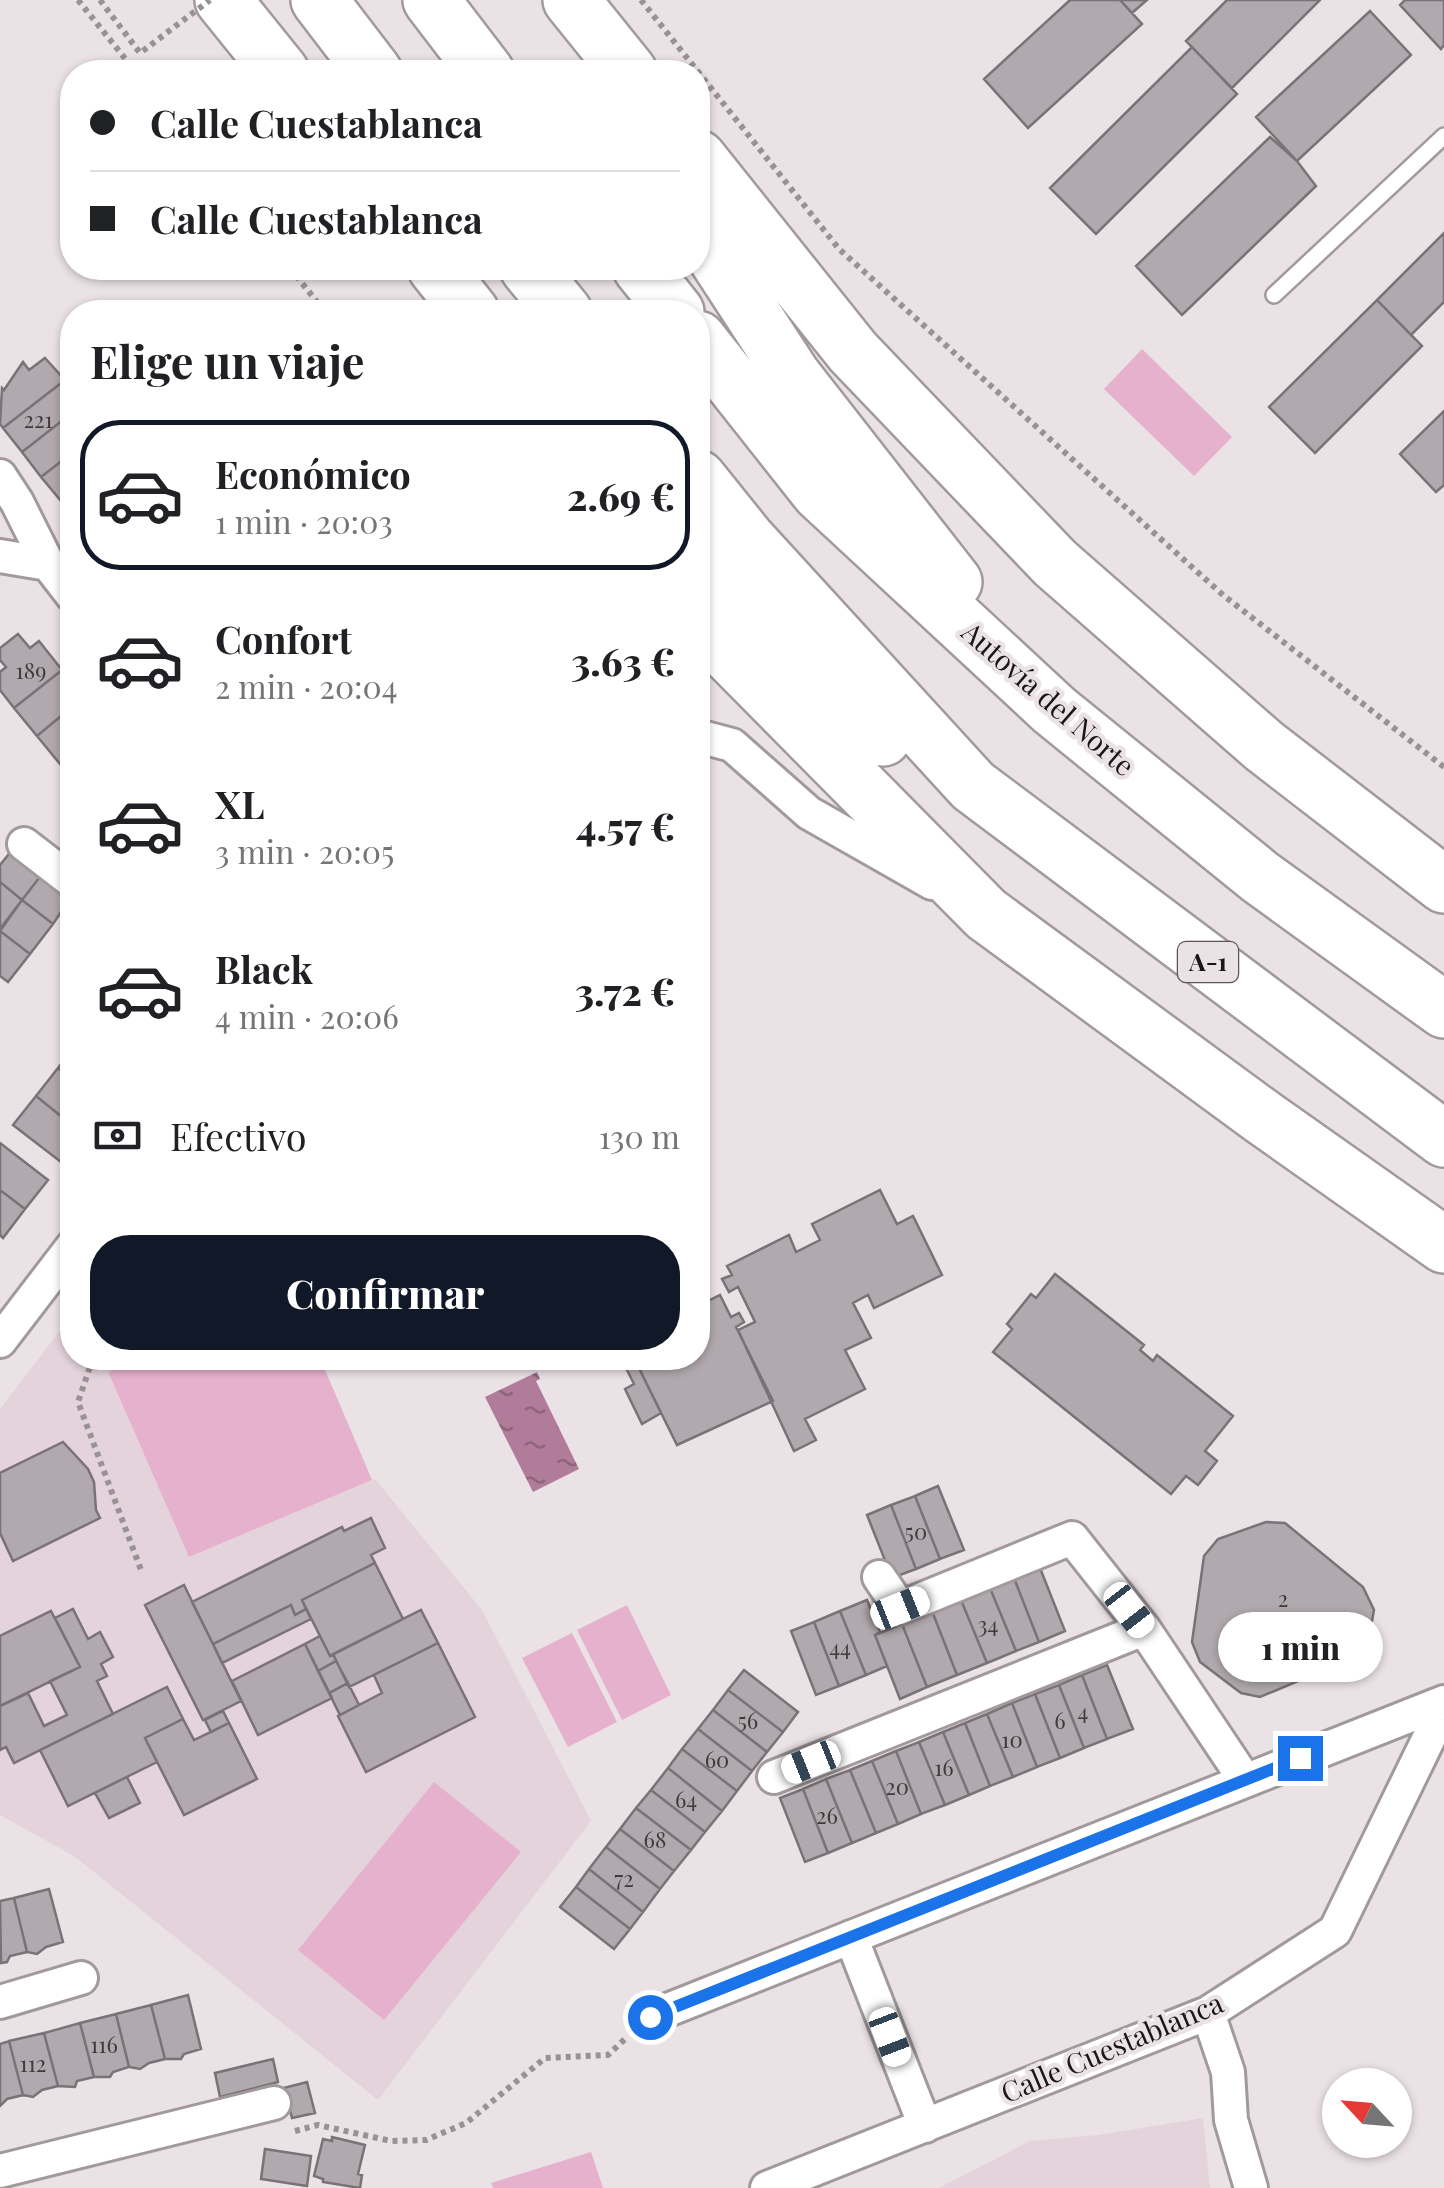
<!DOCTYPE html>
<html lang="es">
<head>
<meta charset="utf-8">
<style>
	body { margin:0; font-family:"Playfair Display",serif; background:#f2f2f2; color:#202124; height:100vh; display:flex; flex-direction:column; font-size:38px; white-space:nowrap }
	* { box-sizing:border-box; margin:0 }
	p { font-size:32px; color:#757577 }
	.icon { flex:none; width:55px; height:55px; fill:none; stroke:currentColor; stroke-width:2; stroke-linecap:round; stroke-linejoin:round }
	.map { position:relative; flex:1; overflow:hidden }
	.side { position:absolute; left:60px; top:300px; width:650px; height:1070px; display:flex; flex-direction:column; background:#fff; border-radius:40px; box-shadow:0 2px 8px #0004 }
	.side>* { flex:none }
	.top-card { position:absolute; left:60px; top:60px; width:650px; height:220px; border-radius:40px; box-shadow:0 2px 8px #0004; display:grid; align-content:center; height:220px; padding:0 30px; background:#fff }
	.needle { width:65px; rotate:296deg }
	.fabs { position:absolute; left:1322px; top:2068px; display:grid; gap:20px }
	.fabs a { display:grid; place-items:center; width:90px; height:90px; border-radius:50%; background:#fff; box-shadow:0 2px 8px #0004; font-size:50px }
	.end { position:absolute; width:45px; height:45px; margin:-22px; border:12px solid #1a73e8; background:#fff; box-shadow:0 0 0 5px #fff }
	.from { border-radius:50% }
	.bubble { position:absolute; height:70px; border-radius:35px; background:#fff; box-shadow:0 2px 8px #0004; font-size:32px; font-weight:800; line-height:70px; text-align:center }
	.car { position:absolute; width:30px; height:60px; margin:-30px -15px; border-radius:12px; box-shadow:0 0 8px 2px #0007; background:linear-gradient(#fff 24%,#345 0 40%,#fff 0 76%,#345 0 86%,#fff 0) }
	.top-card b { display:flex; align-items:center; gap:35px; height:95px; font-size:38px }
	.top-card b+b { border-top:2px solid #e0e0e0 }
	.top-card i { width:25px; height:25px; background:#202124 }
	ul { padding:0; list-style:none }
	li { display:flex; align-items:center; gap:30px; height:150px; margin:0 20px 15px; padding:0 10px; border:5px solid transparent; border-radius:40px }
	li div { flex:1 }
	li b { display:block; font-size:38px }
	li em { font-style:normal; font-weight:800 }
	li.selected { border-color:#111827 }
	li>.icon { width:90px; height:90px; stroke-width:1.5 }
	h2 { padding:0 30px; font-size:45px; line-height:120px }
	.pay { display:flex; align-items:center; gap:25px; height:110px; padding:0 30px; font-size:38px }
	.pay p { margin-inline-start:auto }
	.action { display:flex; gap:20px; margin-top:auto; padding:20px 30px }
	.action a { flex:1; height:115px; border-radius:40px; background:#111827; color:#fff; font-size:40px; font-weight:800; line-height:115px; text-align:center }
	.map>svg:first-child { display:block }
	.built { fill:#e4d3db }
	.green { fill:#e5b1cd }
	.water { fill:url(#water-ripples) }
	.building { fill:#b1a9ad; stroke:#7a7276; stroke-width:2.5 }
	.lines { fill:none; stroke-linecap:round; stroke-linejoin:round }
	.service-casing { stroke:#a2999d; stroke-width:20 }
	.minor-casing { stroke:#a2999d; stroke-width:38 }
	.motorway-casing { stroke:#a2999d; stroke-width:60 }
	.path { stroke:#999295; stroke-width:6; stroke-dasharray:5 5; stroke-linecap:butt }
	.service { stroke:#fff; stroke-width:15 }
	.minor { stroke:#fff; stroke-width:32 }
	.motorway { stroke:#fff; stroke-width:55 }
	.path-bridge { stroke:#999295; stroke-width:6; stroke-dasharray:5 5; stroke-linecap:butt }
	.route { stroke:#1a73e8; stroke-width:12 }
	.labels { text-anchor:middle; stroke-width:9; stroke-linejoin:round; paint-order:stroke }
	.number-label { font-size:22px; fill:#3f3b3d }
	.shield { fill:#ebe2e6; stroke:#585356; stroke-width:2.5 }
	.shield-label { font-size:25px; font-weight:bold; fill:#191618 }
	.street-label { font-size:28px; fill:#191618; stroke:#ebe2e6 }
</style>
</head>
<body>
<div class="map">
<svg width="1444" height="2188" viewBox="0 0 1444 2188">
	<defs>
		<pattern id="water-ripples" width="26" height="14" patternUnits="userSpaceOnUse" patternTransform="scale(2.5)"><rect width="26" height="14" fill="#b17c99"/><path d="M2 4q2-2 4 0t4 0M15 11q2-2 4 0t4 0" fill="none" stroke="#8f657c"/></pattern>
	</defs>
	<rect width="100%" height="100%" fill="#ebe2e6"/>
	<path class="built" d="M72,1315V1358H144L108,1373L189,1557L375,1479L482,1610L591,1821L378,2100L74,1856L0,1815V1409Z
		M1203,2118L1210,2188H939L1030,2141L1099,2135Z"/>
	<path class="green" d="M1142,349L1232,437L1194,476L1104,389Z
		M144,1358H320L372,1480L189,1557L108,1372Z
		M627,1605L671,1695L622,1720L577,1630Z
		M572,1633L617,1722L568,1747L522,1658Z
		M434,1782L521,1852L384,2020L298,1950Z
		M591,2152L603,2188H493L491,2183Z"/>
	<path class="water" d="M537,1372L540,1379L536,1381L579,1469L533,1492L485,1397Z"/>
	<path class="building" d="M1070,0H1120L1142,24L1028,128L984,79Z
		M1120,0H1147L1132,13Z
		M1227,0H1320L1232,88L1186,41Z
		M1405,0H1444V45L1441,49L1400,5Z
		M1370,11L1411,55L1297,161L1256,117Z
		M1192,47L1237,94L1096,234L1050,188Z
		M1270,137L1297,161L1316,186L1182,315L1136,266Z
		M1444,233V302L1411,335L1377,300Z
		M1377,300L1422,346L1315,453L1269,407Z
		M45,358L65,380L3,428L0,424L2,388L4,390L23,362L29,370Z
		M65,380L72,390V413L22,452L3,428Z
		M1444,411V485L1436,492L1400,454Z
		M72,413V453L41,477L22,452Z
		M72,453V492L61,501L41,477Z
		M18,634L30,648L39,641L62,670L14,708L0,690V672L6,667L0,660V648Z
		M62,670L72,683V707L37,736L14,708Z
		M72,707V753L60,764L37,736Z
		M72,753V780L60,764Z
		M13,849L43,873L22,900L0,882V865Z
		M43,873L72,896L53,924L22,900Z
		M0,882L22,900L0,929Z
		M22,900L53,924L30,954L0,931Z
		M0,931L30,954L8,982L0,976Z
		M72,1049V1079L58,1068Z
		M58,1068L72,1079V1125L36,1096Z
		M36,1096L72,1125V1148L61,1162L13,1125Z
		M0,1143L48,1180L25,1209L0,1190Z
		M0,1190L25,1209L3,1238L0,1235Z
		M880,1190L897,1224L913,1216L942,1275L874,1308L868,1295L853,1303L871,1338L845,1350L865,1389L805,1419L816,1440L794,1451L738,1330L755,1322L738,1287L729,1292L722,1279L732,1275L727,1266L789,1235L796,1252L820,1240L812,1224Z
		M1055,1274L1144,1345L1140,1350L1153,1361L1157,1355L1233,1416L1205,1451L1217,1461L1198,1485L1186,1476L1171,1494L993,1352L1012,1329L1007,1324L1031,1294L1036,1298Z
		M720,1295L731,1317L739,1313L744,1322L736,1327L773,1401L677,1445L634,1358H698V1306Z
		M621,1358H634L661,1413L642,1424L625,1389L634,1384Z
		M63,1442L88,1469L94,1482L96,1510L100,1518L13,1561L0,1533V1473Z
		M938,1486L964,1550L940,1559L915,1496Z
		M915,1496L940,1559L916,1569L891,1505Z
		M891,1505L916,1569L892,1578L867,1515Z
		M371,1518L385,1548L371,1555L375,1563L302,1600L306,1609L295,1615L291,1605L213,1644L192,1602L342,1527L344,1531Z
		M1266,1522L1285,1523L1363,1587L1374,1610L1369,1638L1353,1658L1260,1697L1241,1693L1200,1662L1192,1642L1204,1556L1218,1539Z
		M375,1563L403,1619L330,1656L302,1600Z
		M1040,1568L1065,1631L1039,1642L1014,1578Z
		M1014,1578L1039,1642L1016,1651L990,1588Z
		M184,1585L241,1701L203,1720L145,1605Z
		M990,1588L1016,1651L987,1663L961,1600Z
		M867,1600L880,1632L875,1635L887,1666L866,1675L840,1611Z
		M961,1600L987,1663L957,1675L932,1611Z
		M291,1605L295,1615L306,1609L311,1619L222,1663L213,1644Z
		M73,1609L88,1639L100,1632L113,1657L101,1664L107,1676L97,1681L113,1714L14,1763L6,1747L0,1750V1706L28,1693L44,1726L67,1715L50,1681L80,1667L55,1618Z
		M421,1610L438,1643L349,1687L333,1654Z
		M51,1611L80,1667L0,1706V1636Z
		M840,1611L866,1675L839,1686L814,1622Z
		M932,1611L957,1675L927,1687L902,1624Z
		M814,1622L839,1686L816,1695L791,1631Z
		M902,1624L927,1687L900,1699L875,1635Z
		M320,1636L330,1656L333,1654L336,1661L318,1671L305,1644Z
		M438,1643L475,1717L366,1772L338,1716L382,1693L374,1675Z
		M305,1644L332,1698L258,1735L232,1681Z
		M336,1661L348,1683L329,1693L318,1671Z
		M1107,1665L1133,1729L1107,1739L1082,1675Z
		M744,1670L798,1712L783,1732L728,1690Z
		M1082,1675L1107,1739L1084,1748L1059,1685Z
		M348,1683L359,1705L340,1715L329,1693Z
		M1059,1685L1084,1748L1060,1758L1035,1694Z
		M167,1687L183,1719L145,1738L157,1762L68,1806L40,1750Z
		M728,1690L783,1732L767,1752L713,1710Z
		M1035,1694L1060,1758L1037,1767L1012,1703Z
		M1012,1703L1037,1767L1013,1777L987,1714Z
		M713,1710L767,1752L752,1771L698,1729Z
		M223,1711L229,1723L211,1732L205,1720Z
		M987,1714L1013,1777L990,1786L965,1723Z
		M183,1719L194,1740L229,1723L257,1779L184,1815L145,1738Z
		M965,1723L990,1786L969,1795L943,1732Z
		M698,1729L752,1771L737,1791L682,1749Z
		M943,1732L969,1795L945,1805L919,1742Z
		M919,1742L945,1805L921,1814L896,1751Z
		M682,1749L737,1791L722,1811L668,1768Z
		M896,1751L921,1814L898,1824L872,1761Z
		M872,1761L898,1824L876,1833L850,1770Z
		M668,1768L722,1811L705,1832L651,1790Z
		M850,1770L876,1833L852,1843L826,1779Z
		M127,1777L140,1803L109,1818L95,1793Z
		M826,1779L852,1843L828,1853L803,1789Z
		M803,1789L828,1853L805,1862L780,1798Z
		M651,1790L705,1832L691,1850L636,1808Z
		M636,1808L691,1850L674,1871L620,1829Z
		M620,1829L674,1871L660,1889L606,1847Z
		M606,1847L660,1889L643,1912L589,1869Z
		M589,1869L643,1912L630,1929L576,1887Z
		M576,1887L630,1929L614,1949L560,1907Z
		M49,1889L63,1942L46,1947L37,1954L27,1952L14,1898Z
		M14,1898L27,1952L10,1956L7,1962L1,1963L0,1901Z
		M188,1995L201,2049L184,2054L181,2059H165L151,2005Z
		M151,2005L165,2059L149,2063L140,2069L129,2067L116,2014Z
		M116,2014L129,2067L113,2072L110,2077H94L80,2023Z
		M80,2023L94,2077L77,2081L75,2087L58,2086L44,2033Z
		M44,2033L58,2086L42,2090L33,2097L23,2095L9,2041Z
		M9,2041L23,2095L7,2099L0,2106V2044Z
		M273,2059L278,2082L220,2097L215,2073Z
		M307,2082L315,2113L292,2118L284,2088Z
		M332,2137L365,2145L358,2174L362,2175L360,2188L323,2182V2179L314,2176L323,2139L332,2141Z
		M265,2149L311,2156L307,2186L261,2179Z"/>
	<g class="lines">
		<g class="service-casing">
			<path id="service" d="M1274,295L1444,136"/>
		</g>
		<g class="minor-casing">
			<path id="minor" d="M0,476L17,502L48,564
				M0,556L48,564L72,595
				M698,736L732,745L809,813L932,883
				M24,844L72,881
				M0,1341L72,1247
				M879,1577L900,1608L1072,1538L1144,1629
				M774,1777L1144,1629L1245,1780
				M851,1937L925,2126
				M0,2002L81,1978
				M1208,2013L1228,2072L1231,2120L1251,2188
				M650,2017L1444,1702
				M0,2171L274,2103
				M767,2188L1208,2013L1335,1931L1444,1707"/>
		</g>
		<g class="motorway-casing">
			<path id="motorway" d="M223,0L281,72
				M319,0L374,72
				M431,0L486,72
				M571,0L629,72
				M698,158L853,352L1055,563L1264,746L1444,885
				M698,230L793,376L954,582
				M436,268L471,312
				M528,268L564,312
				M641,268L676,312
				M698,339L819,492L1054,710L1260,877L1444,1010
				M698,478L747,539L973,786L1444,1139
				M698,558L883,738
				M698,623L986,914L1264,1118L1444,1245"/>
		</g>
		<path class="path" d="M78,0L136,72
			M641,0L839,249L1223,595L1444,767
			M290,268L325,312
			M93,1358L78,1402L141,1570
			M295,2131L318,2125L391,2141L426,2140L466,2123L545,2058L608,2055L626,2038"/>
		<use href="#service" class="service"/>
		<use href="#minor" class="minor"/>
		<use href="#motorway" class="motorway"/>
		<path class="path-bridge" d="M100,0L140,53L210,0"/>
	</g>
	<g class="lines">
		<path class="route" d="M650,2017L1300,1758"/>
	</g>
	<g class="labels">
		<g class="number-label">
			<text x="38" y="428">221</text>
			<text x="31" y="679">189</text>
			<text x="916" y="1540">50</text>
			<text x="1283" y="1607">2</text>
			<text x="988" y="1633">34</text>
			<text x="840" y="1656">44</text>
			<text x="1083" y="1720">4</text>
			<text x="748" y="1729">56</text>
			<text x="1060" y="1729">6</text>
			<text x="1012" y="1748">10</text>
			<text x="717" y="1768">60</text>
			<text x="944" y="1776">16</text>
			<text x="897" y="1795">20</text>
			<text x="686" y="1808">64</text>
			<text x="827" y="1824">26</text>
			<text x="655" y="1848">68</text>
			<text x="624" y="1887">72</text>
			<text x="104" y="2053">116</text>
			<text x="33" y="2072">112</text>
		</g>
		<rect class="shield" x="1178" y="942" width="60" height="40" rx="8"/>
		<g class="shield-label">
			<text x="1208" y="971">A-1</text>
		</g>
		<g class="street-label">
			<text transform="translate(1048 699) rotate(41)" y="10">Autovía del Norte</text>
			<text transform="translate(1112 2048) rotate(-23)" y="10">Calle Cuestablanca</text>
		</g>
	</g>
</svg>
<div class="fabs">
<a><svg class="needle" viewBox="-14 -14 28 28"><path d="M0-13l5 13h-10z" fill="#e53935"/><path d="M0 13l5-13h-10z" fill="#757577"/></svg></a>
</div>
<i class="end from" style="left:650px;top:2017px"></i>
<i class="end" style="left:1300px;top:1758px"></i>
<div class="bubble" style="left:1218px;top:1612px;width:165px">1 min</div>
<i class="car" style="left:900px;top:1608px;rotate:68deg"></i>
<i class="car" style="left:1129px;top:1610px;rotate:142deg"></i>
<i class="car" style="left:811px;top:1762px;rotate:248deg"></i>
<i class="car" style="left:890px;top:2037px;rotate:159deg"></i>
<div class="top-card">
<b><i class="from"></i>Calle Cuestablanca</b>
<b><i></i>Calle Cuestablanca</b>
</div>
<section class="side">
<h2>Elige un viaje</h2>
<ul>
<li class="selected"><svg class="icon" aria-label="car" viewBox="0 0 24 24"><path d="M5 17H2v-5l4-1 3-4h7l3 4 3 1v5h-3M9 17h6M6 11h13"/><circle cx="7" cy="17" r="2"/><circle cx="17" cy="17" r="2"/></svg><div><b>Económico</b><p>1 min · 20:03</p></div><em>2.69 €</em></li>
<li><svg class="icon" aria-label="car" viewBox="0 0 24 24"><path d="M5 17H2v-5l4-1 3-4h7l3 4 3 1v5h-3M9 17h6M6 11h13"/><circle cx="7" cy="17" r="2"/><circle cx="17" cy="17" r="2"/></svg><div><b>Confort</b><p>2 min · 20:04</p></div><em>3.63 €</em></li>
<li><svg class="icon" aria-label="car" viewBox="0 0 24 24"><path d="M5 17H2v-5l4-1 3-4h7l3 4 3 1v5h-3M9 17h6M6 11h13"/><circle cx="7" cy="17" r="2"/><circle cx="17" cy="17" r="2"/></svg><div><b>XL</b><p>3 min · 20:05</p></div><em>4.57 €</em></li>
<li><svg class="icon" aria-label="car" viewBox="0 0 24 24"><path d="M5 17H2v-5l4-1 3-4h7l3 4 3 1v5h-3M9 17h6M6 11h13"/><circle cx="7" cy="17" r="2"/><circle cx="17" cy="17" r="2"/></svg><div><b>Black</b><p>4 min · 20:06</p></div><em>3.72 €</em></li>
</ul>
<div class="pay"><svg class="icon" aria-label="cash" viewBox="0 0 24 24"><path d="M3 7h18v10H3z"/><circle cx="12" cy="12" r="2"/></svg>Efectivo<p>130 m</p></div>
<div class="action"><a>Confirmar</a></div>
</section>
</div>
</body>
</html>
